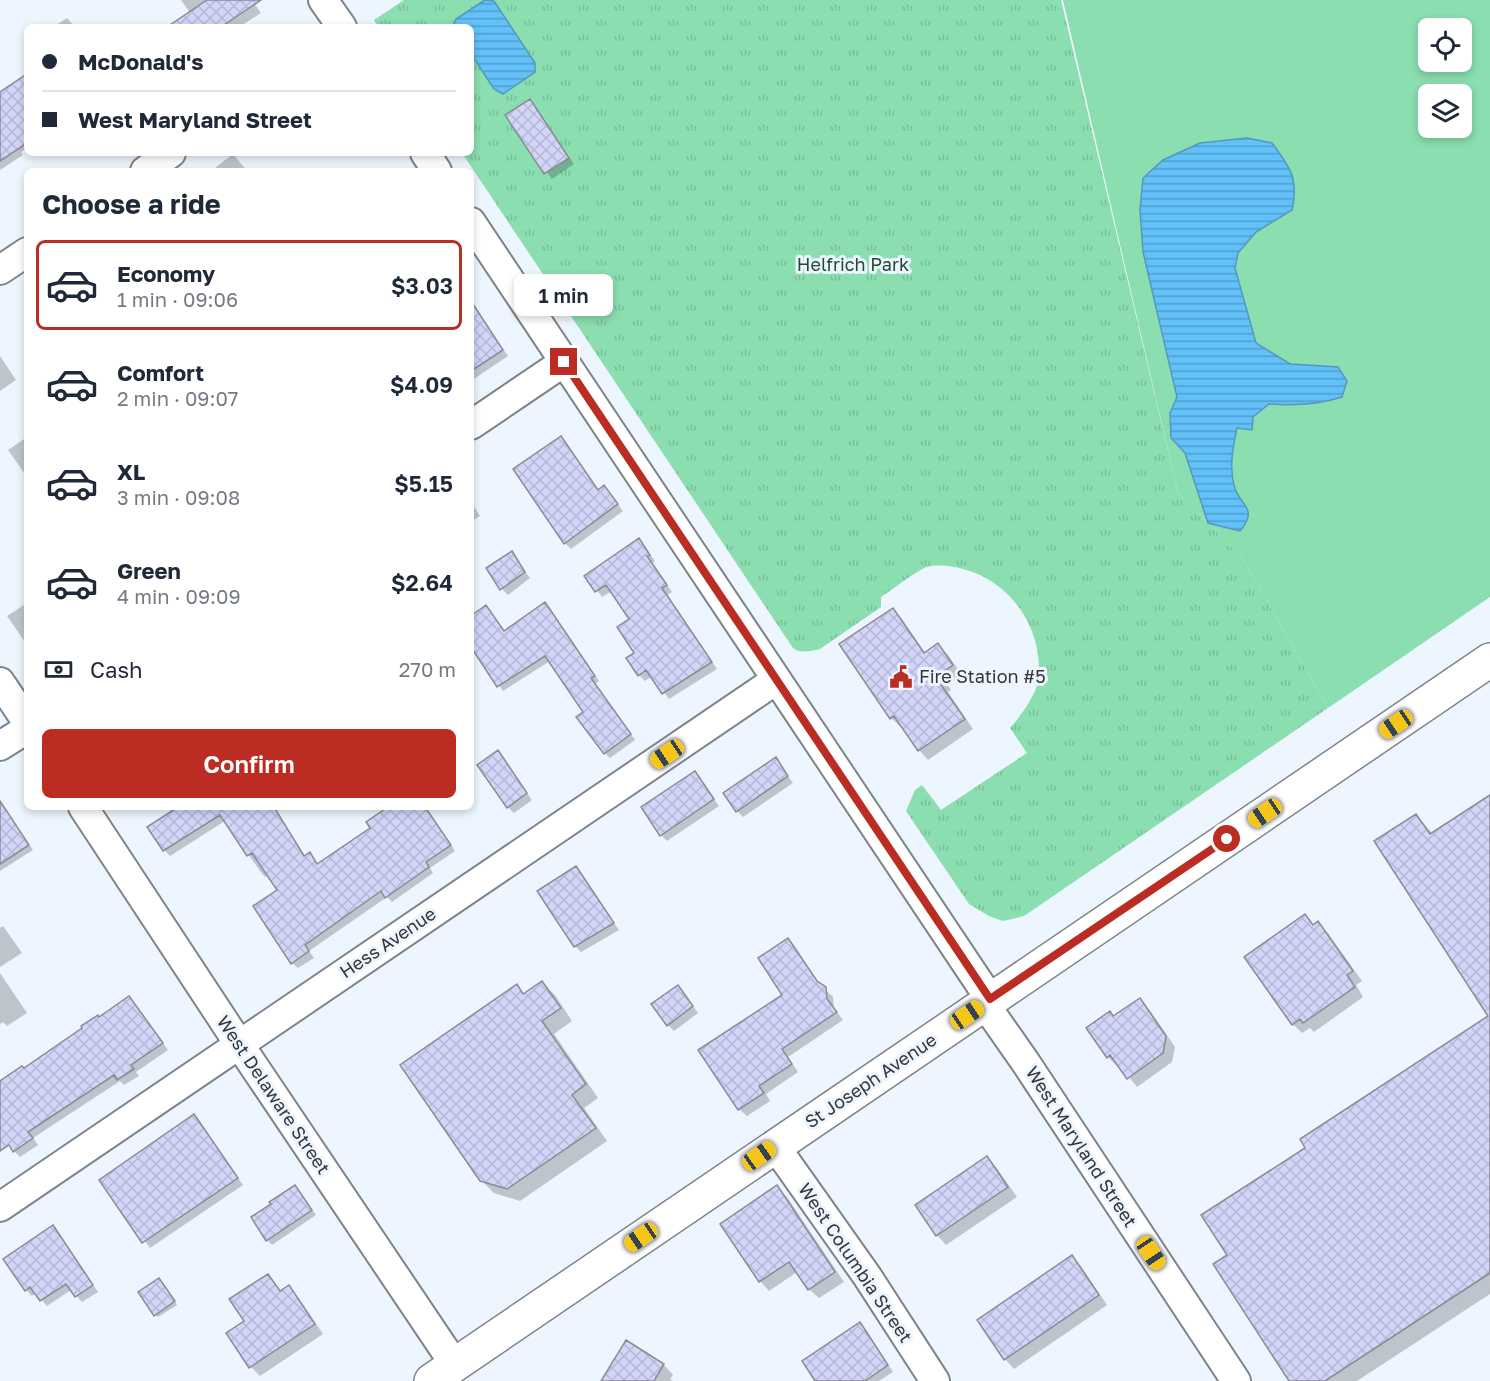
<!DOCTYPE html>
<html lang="en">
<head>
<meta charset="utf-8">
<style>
	body { margin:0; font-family:"Golos Text",sans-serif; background:#f6f6f7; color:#1f2937; height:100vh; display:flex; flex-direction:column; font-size:22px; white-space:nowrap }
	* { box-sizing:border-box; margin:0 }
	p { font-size:20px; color:#747a83 }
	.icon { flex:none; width:33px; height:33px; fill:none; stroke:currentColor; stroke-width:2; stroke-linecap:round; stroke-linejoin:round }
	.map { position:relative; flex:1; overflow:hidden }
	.sheet { position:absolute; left:24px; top:168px; width:450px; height:642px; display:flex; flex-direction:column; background:#fff; border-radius:9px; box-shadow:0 3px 9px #0003 }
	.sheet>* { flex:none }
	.banner { position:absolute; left:24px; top:24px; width:450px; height:132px; border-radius:9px; box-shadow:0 3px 9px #0003; display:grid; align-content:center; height:132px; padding:0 18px; background:#fff }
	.fabs { position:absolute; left:1418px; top:18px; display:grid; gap:12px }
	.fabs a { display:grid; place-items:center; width:54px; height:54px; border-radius:9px; background:#fff; box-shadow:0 3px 9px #0003; font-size:30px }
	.end { position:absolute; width:27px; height:27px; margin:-14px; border:8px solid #bb2d23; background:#fff; box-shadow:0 0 0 3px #fff }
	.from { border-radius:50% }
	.bubble { position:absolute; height:42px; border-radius:9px; background:#fff; box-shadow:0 3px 9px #0003; font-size:20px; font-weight:600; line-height:42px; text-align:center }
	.car { position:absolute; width:18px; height:36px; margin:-18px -9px; border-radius:8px; box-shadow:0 0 4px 2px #0007; background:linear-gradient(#f5c518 24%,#345 0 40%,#f5c518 0 76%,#345 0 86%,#f5c518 0) }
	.banner b { display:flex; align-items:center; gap:21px; height:57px; font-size:22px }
	.banner b+b { border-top:2px solid #e0e1e3 }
	.banner i { width:15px; height:15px; background:#1f2937 }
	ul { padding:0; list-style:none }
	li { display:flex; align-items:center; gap:18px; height:90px; margin:0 12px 9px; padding:0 6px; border:3px solid transparent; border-radius:9px }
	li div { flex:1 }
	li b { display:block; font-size:22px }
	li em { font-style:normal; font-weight:600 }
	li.current { border-color:#bb2d23 }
	li>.icon { width:54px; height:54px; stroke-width:1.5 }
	h2 { padding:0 18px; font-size:27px; line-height:72px }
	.pay { display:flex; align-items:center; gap:15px; height:66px; padding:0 18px; font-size:22px }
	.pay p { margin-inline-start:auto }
	.primary-button { display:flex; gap:12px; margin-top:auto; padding:12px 18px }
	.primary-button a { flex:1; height:69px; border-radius:9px; background:#bb2d23; color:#fff; font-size:24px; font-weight:600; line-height:69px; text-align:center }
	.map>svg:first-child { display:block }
	.grass { fill:#8adeaf; fill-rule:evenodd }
	.park { fill:url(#park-tufts) }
	.water { fill:url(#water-rules); stroke:#5498c0; stroke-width:1.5 }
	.shadow { fill:#0003 }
	.building { fill:url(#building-cross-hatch); stroke:#8a8b95; stroke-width:1.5 }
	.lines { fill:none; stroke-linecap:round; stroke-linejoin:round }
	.minor-casing { stroke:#7d848c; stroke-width:32 }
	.major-casing { stroke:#7d848c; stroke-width:36 }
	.minor { stroke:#fff; stroke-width:28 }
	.major { stroke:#fff; stroke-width:33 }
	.route { stroke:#bb2d23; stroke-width:8 }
	.labels { text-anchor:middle; stroke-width:6; stroke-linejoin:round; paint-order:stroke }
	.park-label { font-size:18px; fill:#224b35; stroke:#edf5fe }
	.poi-label { font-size:18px; fill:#34373a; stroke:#edf5fe; text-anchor:start }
	.street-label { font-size:18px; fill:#34373a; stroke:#edf5fe }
</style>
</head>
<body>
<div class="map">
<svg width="1490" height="1381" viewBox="0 0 1490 1381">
	<defs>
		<pattern id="park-tufts" width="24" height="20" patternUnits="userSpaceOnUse" patternTransform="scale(1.5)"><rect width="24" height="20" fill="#8adeaf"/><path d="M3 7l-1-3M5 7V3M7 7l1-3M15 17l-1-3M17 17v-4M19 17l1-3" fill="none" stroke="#78bf97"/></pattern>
		<pattern id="water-rules" width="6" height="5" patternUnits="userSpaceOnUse" patternTransform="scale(1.5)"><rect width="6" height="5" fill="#62c1f9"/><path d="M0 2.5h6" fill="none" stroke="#529ecb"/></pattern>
		<pattern id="building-cross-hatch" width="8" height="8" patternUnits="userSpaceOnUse" patternTransform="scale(1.5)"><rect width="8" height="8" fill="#d3d5f8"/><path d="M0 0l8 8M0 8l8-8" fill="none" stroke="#b6b7d5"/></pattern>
	</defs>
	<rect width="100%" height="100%" fill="#edf5fe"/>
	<path class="grass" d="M1063,0H1490V597L1328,708L1241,556L1178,493ZM1428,28H1461V62H1428ZM1428,94H1461V128H1428Z"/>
	<path class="park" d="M404,0H1061L1178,493L1241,556L1328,708L1024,916L1003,921L989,916L969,904L906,811L915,790L922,785L941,810L1027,753L1010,728C1020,717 1036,695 1038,681C1045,632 1012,581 963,569C952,566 939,564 927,567C917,570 892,590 881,597V607L820,649C811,651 800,654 793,648L462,153H471V27H378L374,20Z"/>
	<path class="water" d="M485,0L494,1L535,63V72L503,94L494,89L471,54V27H453L456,19Z
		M1247,138L1272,143C1290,167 1299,179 1292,210L1256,232L1238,253L1235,268L1256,343L1290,364L1338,367L1347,381L1342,397C1317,405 1295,406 1269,404L1253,417L1252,430L1237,428C1233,447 1229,466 1234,485C1238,505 1260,507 1240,531L1208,523L1185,453L1171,438L1170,413L1177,397L1143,252L1140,210L1143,178L1163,160L1200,143Z"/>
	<path class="shadow" d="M181,0H252L261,13L239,27H183L190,13Z
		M67,18L75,27H53Z
		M27,77V148L21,152L23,155L0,170V94Z
		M530,101L574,164L552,179L507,116Z
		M233,154L247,171H215L217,169L216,167Z
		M471,303L508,356L471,381Z
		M0,356L16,380L0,391Z
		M27,437V477L8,450Z
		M561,438L599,491L604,487L623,511L571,549L565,543Z
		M471,502L480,516L471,522Z
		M639,540L655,561L652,563L672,592L667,595L717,669L669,699L652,676L645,681L639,675L631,619L612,591L602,597L586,576Z
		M511,553L530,578L508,595L502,589Z
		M27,603V645L7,616Z
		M545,604L599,681L595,684L635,740L610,758L605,753L585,713L550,661L503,691L471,644V618L490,612L505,632Z
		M893,610L902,619L926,654L938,645L948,655L962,675L948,685L951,690L948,692L973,729L928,760L919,750L902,726L901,727L891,718L841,645Z
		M498,752L532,800L514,813L508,807Z
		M775,759L793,783L743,817L737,811Z
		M695,773L719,806L667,841L661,835Z
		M1490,796V1016L1416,815L1433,834Z
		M0,801L33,850L0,871Z
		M181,807H273L306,857L309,854L318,865L406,807H426L455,851L430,868L433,873L392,902L387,897L309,951L314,958L298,968L292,963L279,891L268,875L265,877L260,871L225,821L170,856L164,850Z
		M575,868L619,930L581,952L575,946Z
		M1305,916L1315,926L1318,923L1328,933L1362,981L1356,985L1363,997L1314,1032L1310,1028L1302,1033L1293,1024Z
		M3,926L22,953L0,967V928Z
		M788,940L795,947L821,986L833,997L834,1008L843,1020L788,1057L798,1072L766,1094L770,1101L747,1116L739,1109L784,995Z
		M0,973L27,1013L7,1026L3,1022L0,1024Z
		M542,983L555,995L572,1021L554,1034L598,1098L584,1108L607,1141L520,1201L494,1193L481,1180L516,986L525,995Z
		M684,993L698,1013L674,1031L668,1025Z
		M129,997L168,1050L136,1072L139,1076L124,1085L120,1081L33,1138L38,1145L20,1157L9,1146L0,1132V1083L24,1070Z
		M1139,1000L1149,1009L1175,1047L1172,1062L1137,1087L1119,1065L1117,1066L1108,1057Z
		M1490,1016V1294L1357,1381H1291L1229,1255L1307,1148Z
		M194,1116L243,1185L150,1248L101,1180Z
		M987,1158L996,1167L1017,1197L946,1245L937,1235Z
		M295,1187L316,1215L272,1245L267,1240Z
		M777,1187L787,1197L844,1282L819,1298L809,1289L797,1272L769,1291L760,1281Z
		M52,1227L98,1292L82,1302L71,1290L47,1306L36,1293L32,1296L26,1290Z
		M1072,1257L1081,1266L1107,1305L1014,1369L1005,1359Z
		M268,1275L282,1292L289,1287L298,1297L323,1334L260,1376L251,1367L228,1333L246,1322Z
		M162,1282L177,1305L158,1317L155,1315Z
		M859,1324L866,1330L893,1372L879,1381H818Z
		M626,1342L664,1365L673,1375L670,1379L673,1381H603Z"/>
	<path class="building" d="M207,0H261L221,27H167Z
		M27,74V143L0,161V92Z
		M530,99L569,158L544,174L505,115Z
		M471,301L503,350L471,371Z
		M561,436L598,490L604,485L618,504L564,544L513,469Z
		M639,538L650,555L647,556L667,585L662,588L712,662L662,694L646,670L638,676L626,658L634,653L617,627L629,619L606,585L595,592L584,576Z
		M512,551L525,572L500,590L486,568Z
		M545,602L595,676L591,678L631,734L604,754L576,717L583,712L545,656L497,687L471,647V616L486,605L504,631Z
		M893,608L924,653L938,643L953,665L939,675L943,680L939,682L965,719L918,751L894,716L890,719L839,644Z
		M498,750L527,793L507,808L477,765Z
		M776,757L788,776L736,812L723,793Z
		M695,771L714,799L660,836L641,807Z
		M1490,795V1273L1325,1381H1289L1213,1264L1227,1255L1201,1215L1305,1148L1300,1139L1488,1016L1374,841L1416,814L1430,834Z
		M0,801L29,845L0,864Z
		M178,807H274L304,856L310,852L317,864L370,828L366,822L388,807H425L451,845L426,862L429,867L385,898L381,891L305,945L309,951L291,964L253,906L277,890L252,853L247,856L220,815L163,851L147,827Z
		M576,866L614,923L574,947L537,891Z
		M1305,914L1313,925L1318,921L1353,971L1347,975L1355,987L1303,1023L1300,1019L1292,1025L1244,957Z
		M788,938L817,981L826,987L827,999L837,1012L782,1049L792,1064L759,1086L764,1093L738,1110L698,1050L782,995L758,958Z
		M542,981L561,1008L542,1021L586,1084L572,1095L596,1128L507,1189L480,1181L400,1065L517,984L523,994Z
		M678,985L693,1006L667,1026L651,1004Z
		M129,996L163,1043L131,1065L134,1069L117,1080L114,1075L28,1132L33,1138L13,1152L9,1145L0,1151V1081L22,1066L24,1068L82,1028L81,1026L98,1015L99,1017Z
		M1140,998L1166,1036L1163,1053L1127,1079L1110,1055L1107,1058L1086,1028L1110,1011L1113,1016Z
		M194,1114L238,1178L142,1243L99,1180Z
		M987,1156L1008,1187L936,1236L915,1205Z
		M295,1185L312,1210L266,1241L251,1217L271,1204L269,1202Z
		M777,1185L835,1272L808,1290L789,1262L759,1282L720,1224Z
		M53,1225L93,1285L75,1297L66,1284L40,1301L30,1287L25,1291L3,1259Z
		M1072,1255L1099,1295L1004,1360L977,1320Z
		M268,1274L280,1291L289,1285L315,1324L249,1368L226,1333L244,1321L229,1299Z
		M159,1278L175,1301L154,1316L138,1292Z
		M860,1322L888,1365L865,1381H815L802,1361Z
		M626,1340L664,1364L654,1381H601Z"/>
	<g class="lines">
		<g class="minor-casing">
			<path id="minor" d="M323,0L342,27
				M425,153L437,171
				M145,171L171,153
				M471,222L990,999
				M0,270L27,252
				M471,425L564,362
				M0,682L27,722
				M0,746L27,729
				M83,807L239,1044L455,1365
				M984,1003L1026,1063L1236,1381
				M775,1146L867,1276L935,1381
				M0,1207L776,680"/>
		</g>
		<g class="major-casing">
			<path id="major" d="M431,1381L1490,660"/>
		</g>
		<use href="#minor" class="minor"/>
		<use href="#major" class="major"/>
	</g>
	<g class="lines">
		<path class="route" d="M564,362L990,999L1227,839"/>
	</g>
	<defs>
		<g id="civic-bare" transform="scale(1.8)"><path d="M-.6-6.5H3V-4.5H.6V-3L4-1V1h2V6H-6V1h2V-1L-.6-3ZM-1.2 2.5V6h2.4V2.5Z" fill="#bb2d23" stroke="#edf5fe" stroke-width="2.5" paint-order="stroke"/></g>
	</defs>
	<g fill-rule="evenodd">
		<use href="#civic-bare" x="901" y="677"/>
	</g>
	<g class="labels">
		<g class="park-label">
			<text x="853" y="271">Helfrich Park</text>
		</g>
		<g class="poi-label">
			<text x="919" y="683">Fire Station #5</text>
		</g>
		<g class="street-label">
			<text transform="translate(388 943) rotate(-34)" y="6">Hess Avenue</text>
			<text transform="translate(871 1081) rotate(-34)" y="6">St Joseph Avenue</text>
			<text transform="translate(273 1095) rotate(56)" y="6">West Delaware Street</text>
			<text transform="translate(1081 1147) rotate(57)" y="6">West Maryland Street</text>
			<text transform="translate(855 1263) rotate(56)" y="6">West Columbia Street</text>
		</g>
	</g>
</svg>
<div class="fabs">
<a><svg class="icon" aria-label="locate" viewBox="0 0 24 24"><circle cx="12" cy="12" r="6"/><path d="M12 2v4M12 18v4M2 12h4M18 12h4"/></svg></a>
<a><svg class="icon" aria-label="layers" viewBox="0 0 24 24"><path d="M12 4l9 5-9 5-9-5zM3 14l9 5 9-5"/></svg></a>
</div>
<i class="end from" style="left:1227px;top:839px"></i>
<i class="end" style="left:564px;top:362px"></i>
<div class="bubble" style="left:514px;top:274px;width:99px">1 min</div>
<i class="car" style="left:1396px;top:724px;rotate:236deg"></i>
<i class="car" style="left:667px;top:754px;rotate:236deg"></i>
<i class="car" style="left:1265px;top:813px;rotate:236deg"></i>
<i class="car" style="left:967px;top:1015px;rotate:56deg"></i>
<i class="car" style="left:759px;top:1156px;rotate:55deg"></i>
<i class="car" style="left:641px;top:1237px;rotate:236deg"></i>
<i class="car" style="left:1151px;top:1253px;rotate:146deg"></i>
<div class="banner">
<b><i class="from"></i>McDonald's</b>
<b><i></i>West Maryland Street</b>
</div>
<section class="sheet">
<h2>Choose a ride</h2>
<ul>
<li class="current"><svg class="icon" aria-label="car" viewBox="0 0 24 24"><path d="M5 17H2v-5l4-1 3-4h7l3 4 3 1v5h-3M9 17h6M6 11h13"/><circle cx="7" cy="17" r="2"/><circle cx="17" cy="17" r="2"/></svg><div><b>Economy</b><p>1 min · 09:06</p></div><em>$3.03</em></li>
<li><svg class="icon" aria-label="car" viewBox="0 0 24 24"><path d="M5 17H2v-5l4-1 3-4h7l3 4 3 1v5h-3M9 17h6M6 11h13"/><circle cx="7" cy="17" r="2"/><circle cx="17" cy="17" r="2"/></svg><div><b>Comfort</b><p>2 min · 09:07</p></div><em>$4.09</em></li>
<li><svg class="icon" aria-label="car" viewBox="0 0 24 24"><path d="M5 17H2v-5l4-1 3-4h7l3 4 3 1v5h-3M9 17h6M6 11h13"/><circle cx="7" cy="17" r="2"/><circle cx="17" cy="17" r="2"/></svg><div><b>XL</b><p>3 min · 09:08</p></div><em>$5.15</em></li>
<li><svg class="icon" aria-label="car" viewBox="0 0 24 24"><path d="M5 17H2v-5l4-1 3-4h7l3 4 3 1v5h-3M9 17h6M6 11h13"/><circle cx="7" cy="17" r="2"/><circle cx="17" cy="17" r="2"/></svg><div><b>Green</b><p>4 min · 09:09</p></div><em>$2.64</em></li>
</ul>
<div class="pay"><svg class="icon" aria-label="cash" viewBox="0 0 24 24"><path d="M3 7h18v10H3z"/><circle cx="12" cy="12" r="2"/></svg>Cash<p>270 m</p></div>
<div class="primary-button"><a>Confirm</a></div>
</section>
</div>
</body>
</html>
